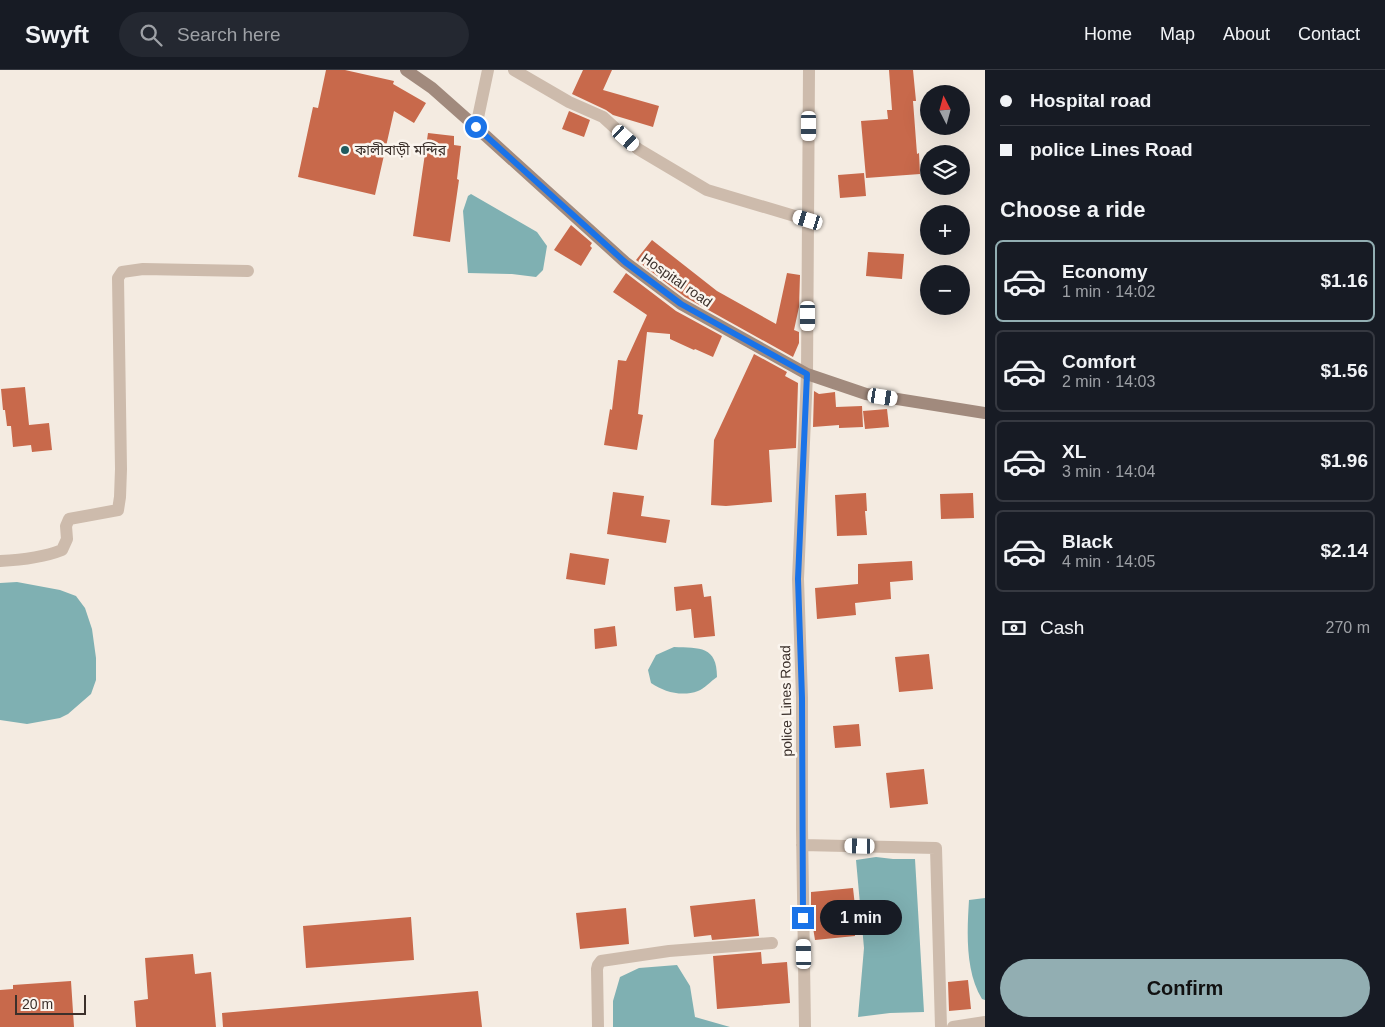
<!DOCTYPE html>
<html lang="en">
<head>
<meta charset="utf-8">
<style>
	body { margin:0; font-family:Arial,"Noto Sans Bengali",sans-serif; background:#242831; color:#f1f3f6; height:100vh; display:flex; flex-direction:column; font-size:19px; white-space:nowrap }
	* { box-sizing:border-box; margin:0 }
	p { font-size:16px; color:#9ea1a6 }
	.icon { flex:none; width:28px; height:28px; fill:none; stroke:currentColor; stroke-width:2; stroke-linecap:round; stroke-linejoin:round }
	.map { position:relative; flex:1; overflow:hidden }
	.drawer { display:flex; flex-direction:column; background:#171b24; width:400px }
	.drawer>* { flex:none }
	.banner { display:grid; align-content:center; height:110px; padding:0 15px; background:#171b24 }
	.needle { width:32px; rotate:354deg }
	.tools { position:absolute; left:920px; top:15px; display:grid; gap:10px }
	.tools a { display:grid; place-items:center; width:50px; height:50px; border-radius:50%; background:#171b24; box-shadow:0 5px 20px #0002; font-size:25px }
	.scale { position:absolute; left:15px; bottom:12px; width:71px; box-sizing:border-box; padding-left:5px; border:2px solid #3b302b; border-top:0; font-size:14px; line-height:18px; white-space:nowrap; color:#3b302b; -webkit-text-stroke:4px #fbf5ee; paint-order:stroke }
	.end { position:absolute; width:22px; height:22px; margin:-11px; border:6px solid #1a73e8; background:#fff; box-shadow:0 0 0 2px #fff }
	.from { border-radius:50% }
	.bubble { position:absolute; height:35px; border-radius:18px; background:#171b24; box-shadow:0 5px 20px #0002; font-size:16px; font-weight:700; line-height:35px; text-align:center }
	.car { position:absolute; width:15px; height:30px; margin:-15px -8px; border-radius:6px; box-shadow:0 0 4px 1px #0007; background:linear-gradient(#fff 24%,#345 0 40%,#fff 0 76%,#345 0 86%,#fff 0) }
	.banner b { display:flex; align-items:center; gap:18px; height:48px; font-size:19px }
	.banner b+b { border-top:1px solid #363941 }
	.banner i { width:12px; height:12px; background:#f1f3f6 }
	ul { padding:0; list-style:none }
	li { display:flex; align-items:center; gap:15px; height:82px; margin:0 10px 8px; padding:0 5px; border:2px solid #363941; border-radius:8px }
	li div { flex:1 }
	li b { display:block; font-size:19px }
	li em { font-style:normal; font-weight:700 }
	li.on { border-color:#92aeb2 }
	li>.icon { width:45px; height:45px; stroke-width:1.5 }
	h2 { padding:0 15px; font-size:22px; line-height:60px }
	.pay { display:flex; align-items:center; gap:12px; height:55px; padding:0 15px; font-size:19px }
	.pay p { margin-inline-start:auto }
	.action { display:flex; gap:10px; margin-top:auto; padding:10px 15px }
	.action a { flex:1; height:58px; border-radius:30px; background:#92aeb2; color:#111; font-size:20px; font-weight:700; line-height:58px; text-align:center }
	header { display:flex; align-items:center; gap:30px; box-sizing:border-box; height:70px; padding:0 25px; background:#171b24; border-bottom:1px solid #363941 }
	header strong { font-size:24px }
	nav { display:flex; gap:28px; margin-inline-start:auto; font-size:18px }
	.search { width:350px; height:45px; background:#242831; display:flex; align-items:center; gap:12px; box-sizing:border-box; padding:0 18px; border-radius:28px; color:#9ea1a6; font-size:19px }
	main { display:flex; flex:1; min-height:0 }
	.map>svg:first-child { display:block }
	.water { fill:#7fb0b2 }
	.building { fill:#c8694b }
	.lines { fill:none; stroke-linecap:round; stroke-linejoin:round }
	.lane { stroke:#cdbbac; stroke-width:12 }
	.street { stroke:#cdbbac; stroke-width:12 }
	.secondary { stroke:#a18a7d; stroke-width:12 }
	.route { stroke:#1a73e8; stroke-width:6 }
	.poi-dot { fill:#1f5a5e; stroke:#fbf5ee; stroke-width:2 }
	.labels { text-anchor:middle; stroke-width:5; stroke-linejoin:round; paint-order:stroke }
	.poi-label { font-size:14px; fill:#3b302b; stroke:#fbf5ee; text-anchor:start }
	.street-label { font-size:14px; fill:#3b302b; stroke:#fbf5ee }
</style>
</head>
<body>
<header>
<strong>Swyft</strong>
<div class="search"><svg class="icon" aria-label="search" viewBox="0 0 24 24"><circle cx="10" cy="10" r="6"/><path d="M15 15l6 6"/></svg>Search here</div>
<nav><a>Home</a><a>Map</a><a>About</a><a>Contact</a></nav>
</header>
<main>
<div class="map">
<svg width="985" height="957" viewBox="0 0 985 957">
	<rect width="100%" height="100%" fill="#f4ebe1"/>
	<path class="water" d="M471,124L537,162L547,176L543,200L536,207L512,204L468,203L463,141L468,126Z
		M17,512L60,520L76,526L85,538L92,559L96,588V610L91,624L68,644L60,648L27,654L0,650V513Z
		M674,577C700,578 717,576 717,607C711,611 704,619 698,621C682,627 664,622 651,613L648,600L656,585Z
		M876,787L893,789H915L924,942L890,943L858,947L864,878L856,790Z
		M985,828V930L982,929C965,901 967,862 969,830Z
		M677,895L690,916L695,947L730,957H613V931L620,907L639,898Z"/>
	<path class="building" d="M326,0H345L394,11L393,14L426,33L414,53L394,41L375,125L298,107L313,37L318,38Z
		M583,0H612L603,20L659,36L653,57L613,45L606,40L572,24Z
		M889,0H913L916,31H913L917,84L919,83L920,104L866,108L861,51L888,49L887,40H892Z
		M569,41L590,50L584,67L562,59Z
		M428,63L454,66V75L461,76L457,109L459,110L450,172L413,166Z
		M864,103L866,126L840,128L838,105Z
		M571,155L592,173L590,176L592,178L581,196L554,180Z
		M652,170L717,221L776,254L787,203L800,205L799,237L794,260L799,262V273L793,287L685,227L636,190Z
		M868,182L904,184L902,209L866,206Z
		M626,203L676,241L722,266L713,287L695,279L694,280L670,269V264L647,262L638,344L643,345L637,380L604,375L610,339L612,340L618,290L626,291L647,245L613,222Z
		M754,284L787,302L785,306L798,313L796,378L769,380L772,432L726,436L711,435L714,370Z
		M25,317L29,355L49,353L52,380L32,382L31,375L13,377L11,356H7L5,340H3L1,319Z
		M814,321L819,324L835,322L836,337L862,336L863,357L839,358V355L813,357Z
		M887,339L889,357L865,359L863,341Z
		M613,422L644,426L641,446L670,450L666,473L607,464Z
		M866,423L867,441H865L867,465L837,466L835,425Z
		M973,423L974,448L941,449L940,424Z
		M570,483L609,489L605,515L566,509Z
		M912,491L913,510L890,512L891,529L855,533L856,545L817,549L815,518L858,514V494Z
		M702,514L704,527L711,526L715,566L694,568L691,539L676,541L674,517Z
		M615,556L617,576L595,579L594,559Z
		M929,584L933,619L899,622L895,587Z
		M859,654L861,676L835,678L833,656Z
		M924,699L928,734L890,738L886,703Z
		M853,818L856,845H853L855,866L815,870L811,845V822Z
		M755,829L759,866L712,870L711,865L694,867L690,836Z
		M626,838L629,874L580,879L576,843Z
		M411,847L414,890L306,898L303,856Z
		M761,882L762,894L787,892L790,933L717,939L713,886Z
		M193,884L195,904L211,902L216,957H136L134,931L148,929L145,888Z
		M968,910L971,939L949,941L948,912Z
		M71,911L74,957H0V920L13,919V915Z
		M478,921L482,957H223L222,943Z"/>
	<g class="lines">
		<path class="lane" d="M598,957L597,899L598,895L601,891L669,881L772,873"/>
		<path class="street" d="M514,0L569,32L603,47L638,79L707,120L808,150
			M476,57L488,0
			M0,491C21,490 42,488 62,480L67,469L66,456L69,449L118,440L120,427L121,399L118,208L122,202L143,199L248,201
			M802,775L936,778L941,957
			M805,957L802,759V628L798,509L807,304L809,0
			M953,957L985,952"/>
		<path class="secondary" d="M406,0L432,18L476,57L625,192L681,234L807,304L866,324L985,343"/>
	</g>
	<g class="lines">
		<path class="route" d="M476,57L625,192L681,234L807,304L798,509L802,628L803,848"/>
	</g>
	<circle class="poi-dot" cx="345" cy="80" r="5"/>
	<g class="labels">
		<g class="poi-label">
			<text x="355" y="85">কালীবাড়ী মন্দির</text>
		</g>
		<g class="street-label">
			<text transform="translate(677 210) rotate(35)" y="5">Hospital road</text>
			<text transform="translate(786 631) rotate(-91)" y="5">police Lines Road</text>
		</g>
	</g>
</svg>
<div class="tools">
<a><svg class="needle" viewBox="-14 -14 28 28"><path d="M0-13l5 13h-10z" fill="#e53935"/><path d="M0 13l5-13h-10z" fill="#9ea1a6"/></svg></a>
<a><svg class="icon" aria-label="layers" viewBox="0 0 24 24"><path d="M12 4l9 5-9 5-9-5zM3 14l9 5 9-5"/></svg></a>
<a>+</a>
<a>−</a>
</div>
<div class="scale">20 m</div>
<i class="end from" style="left:476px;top:57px"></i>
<i class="end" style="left:803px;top:848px"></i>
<div class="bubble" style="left:820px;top:830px;width:82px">1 min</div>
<i class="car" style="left:809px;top:56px;rotate:180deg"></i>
<i class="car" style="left:626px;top:68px;rotate:132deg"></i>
<i class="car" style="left:808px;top:150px;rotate:287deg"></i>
<i class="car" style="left:808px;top:246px;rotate:180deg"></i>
<i class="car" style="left:883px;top:327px;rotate:99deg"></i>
<i class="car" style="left:860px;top:776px;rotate:271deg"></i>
<i class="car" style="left:804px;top:884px;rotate:359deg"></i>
</div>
<section class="drawer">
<div class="banner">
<b><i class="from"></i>Hospital road</b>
<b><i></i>police Lines Road</b>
</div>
<h2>Choose a ride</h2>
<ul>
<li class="on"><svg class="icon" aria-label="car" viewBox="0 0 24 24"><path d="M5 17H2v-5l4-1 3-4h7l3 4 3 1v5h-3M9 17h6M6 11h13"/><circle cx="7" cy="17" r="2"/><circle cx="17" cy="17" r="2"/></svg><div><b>Economy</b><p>1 min · 14:02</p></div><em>$1.16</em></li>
<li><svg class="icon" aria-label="car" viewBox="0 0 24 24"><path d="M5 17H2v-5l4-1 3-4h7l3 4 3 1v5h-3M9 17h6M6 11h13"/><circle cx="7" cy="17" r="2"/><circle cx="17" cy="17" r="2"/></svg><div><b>Comfort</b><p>2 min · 14:03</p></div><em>$1.56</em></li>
<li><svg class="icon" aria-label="car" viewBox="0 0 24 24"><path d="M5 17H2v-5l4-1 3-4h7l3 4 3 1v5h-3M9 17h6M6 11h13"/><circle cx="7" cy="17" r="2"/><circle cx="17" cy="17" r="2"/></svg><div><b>XL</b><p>3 min · 14:04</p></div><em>$1.96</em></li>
<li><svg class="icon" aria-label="car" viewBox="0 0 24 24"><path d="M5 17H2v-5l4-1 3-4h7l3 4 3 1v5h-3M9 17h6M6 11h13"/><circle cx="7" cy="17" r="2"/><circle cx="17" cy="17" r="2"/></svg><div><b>Black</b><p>4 min · 14:05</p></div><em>$2.14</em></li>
</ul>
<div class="pay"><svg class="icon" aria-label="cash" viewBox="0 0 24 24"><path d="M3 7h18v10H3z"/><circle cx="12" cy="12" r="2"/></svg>Cash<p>270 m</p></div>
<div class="action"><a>Confirm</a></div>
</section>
</main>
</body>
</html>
